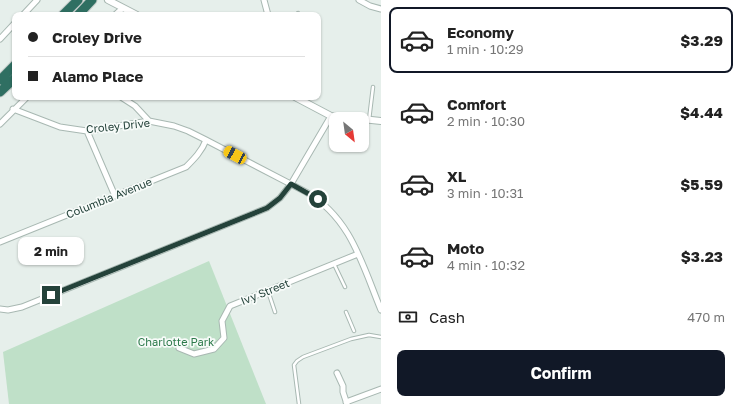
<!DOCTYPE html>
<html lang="en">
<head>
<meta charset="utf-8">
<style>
	body { margin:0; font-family:"Golos Text",sans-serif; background:#f2f2f2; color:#222; height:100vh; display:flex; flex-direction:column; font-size:15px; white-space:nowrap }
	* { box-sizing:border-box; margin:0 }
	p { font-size:13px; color:#767676 }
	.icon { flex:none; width:22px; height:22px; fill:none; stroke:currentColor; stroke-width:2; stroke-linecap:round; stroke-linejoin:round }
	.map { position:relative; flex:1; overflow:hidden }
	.panel { display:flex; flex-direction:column; background:#fff; width:360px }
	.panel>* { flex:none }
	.banner { position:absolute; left:12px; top:12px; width:309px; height:88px; border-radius:8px; box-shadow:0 1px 3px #0004; display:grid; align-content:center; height:88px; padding:0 16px; background:#fff }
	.needle { width:26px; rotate:151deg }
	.tools { position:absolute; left:329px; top:112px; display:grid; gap:8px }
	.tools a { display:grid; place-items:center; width:40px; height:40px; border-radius:8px; background:#fff; box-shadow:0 1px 3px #0004; font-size:20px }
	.end { position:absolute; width:18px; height:18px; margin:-9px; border:5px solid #24423a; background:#fff; box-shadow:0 0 0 2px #fff }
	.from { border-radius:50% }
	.bubble { position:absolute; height:28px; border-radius:8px; background:#fff; box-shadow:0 1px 3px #0004; font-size:13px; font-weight:700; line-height:28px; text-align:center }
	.car { position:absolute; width:12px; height:24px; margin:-12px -6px; border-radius:5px; box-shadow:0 0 3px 1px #0007; background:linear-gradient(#f5c518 24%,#345 0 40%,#f5c518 0 76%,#345 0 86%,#f5c518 0) }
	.banner b { display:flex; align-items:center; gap:14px; height:38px; font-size:15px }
	.banner b+b { border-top:1px solid #e0e0e0 }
	.banner i { width:10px; height:10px; background:#222 }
	ul { padding:7px 0 0; list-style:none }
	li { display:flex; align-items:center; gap:12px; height:66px; margin:0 8px 6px; padding:0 8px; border:2px solid transparent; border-radius:8px }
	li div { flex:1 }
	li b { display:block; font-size:15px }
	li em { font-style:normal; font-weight:700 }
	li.active { border-color:#111827 }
	li>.icon { width:36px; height:36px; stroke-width:1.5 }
	.pay { display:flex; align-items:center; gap:10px; height:44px; padding:0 16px; font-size:15px }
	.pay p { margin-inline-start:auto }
	.primary-button { display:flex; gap:8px; margin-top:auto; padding:8px 16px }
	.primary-button a { flex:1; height:46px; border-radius:8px; background:#111827; color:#fff; font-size:16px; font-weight:700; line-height:46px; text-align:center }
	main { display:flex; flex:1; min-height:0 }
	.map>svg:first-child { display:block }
	.green { fill:#bfe0c8 }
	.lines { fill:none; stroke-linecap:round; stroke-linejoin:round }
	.service-casing { stroke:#a8b8b2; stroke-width:4.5 }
	.minor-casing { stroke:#a8b8b2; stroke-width:7 }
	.tertiary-casing { stroke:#a8b8b2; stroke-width:8 }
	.motorway-casing { stroke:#c2cac8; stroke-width:11 }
	.service { stroke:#fff; stroke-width:2.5 }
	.minor { stroke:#fff; stroke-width:5 }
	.tertiary { stroke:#fff; stroke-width:6 }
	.motorway { stroke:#2f6f62; stroke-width:9 }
	.route { stroke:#24423a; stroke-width:5 }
	.labels { text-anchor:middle; stroke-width:3.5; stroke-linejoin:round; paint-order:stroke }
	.street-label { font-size:11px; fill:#24423a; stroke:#f7fbf9 }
	.park-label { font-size:11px; fill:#2d7a4b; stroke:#f7fbf9 }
</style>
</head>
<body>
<main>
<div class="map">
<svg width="381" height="404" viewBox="0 0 381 404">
	<rect width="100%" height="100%" fill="#e6efeb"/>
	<path class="green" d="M209,261L266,404H9L3,352Z"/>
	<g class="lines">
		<g class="service-casing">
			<path id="service" d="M298,13L299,15
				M369,120L373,87
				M334,264L345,287
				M268,291L275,312
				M346,312L354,331
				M299,404L294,365L297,361L303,357L351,339L369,335L381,337"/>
		</g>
		<g class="minor-casing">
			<path id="minor" d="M264,0L268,15
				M359,0L370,6L381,9
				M23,15L37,0
				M115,15L123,8
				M0,39L15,23
				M121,97L135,106L149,121
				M13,109L60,127L87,131L149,121L174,126L188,131L206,140L306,192C351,218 362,264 381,310
				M0,124L27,97
				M87,131L115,196
				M0,242L186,167C194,159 202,151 206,140
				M0,309L8,310L22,307L267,208L280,198L291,184L331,116
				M179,348L194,354L214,349L224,338L222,321L230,306L358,254
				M337,373L343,386V392L347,404
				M346,402L381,389"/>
		</g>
		<g class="tertiary-casing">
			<path id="tertiary" d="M108,0L137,15
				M295,97L331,116L360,119
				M362,119L381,121"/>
		</g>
		<g class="motorway-casing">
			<path id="motorway" d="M63,15L78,0
				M78,15L92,0
				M0,80L15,65
				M0,92L15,78"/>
		</g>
		<use href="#service" class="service"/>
		<use href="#minor" class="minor"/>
		<use href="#tertiary" class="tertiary"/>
		<use href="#motorway" class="motorway"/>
	</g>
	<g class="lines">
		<path class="route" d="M51,295L267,208L280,198L291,184L318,199"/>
	</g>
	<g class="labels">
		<g class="street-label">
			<text transform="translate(118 126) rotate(-6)" y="4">Croley Drive</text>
			<text transform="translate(109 198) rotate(-22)" y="4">Columbia Avenue</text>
			<text transform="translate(265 292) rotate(-22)" y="4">Ivy Street</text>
		</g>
		<g class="park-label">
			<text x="176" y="346">Charlotte Park</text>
		</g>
	</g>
</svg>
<div class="tools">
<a><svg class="needle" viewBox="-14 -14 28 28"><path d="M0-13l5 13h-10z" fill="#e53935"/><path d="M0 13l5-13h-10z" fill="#767676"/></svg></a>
</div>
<i class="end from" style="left:318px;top:199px"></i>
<i class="end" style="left:51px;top:295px"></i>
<div class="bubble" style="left:18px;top:237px;width:66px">2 min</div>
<i class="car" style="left:235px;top:155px;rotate:298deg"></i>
<div class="banner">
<b><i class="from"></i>Croley Drive</b>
<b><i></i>Alamo Place</b>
</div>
</div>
<section class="panel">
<ul>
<li class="active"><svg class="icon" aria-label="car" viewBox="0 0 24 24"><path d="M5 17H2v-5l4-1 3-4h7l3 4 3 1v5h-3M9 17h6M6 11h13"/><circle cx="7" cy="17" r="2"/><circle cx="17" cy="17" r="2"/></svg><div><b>Economy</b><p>1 min · 10:29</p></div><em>$3.29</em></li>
<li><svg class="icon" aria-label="car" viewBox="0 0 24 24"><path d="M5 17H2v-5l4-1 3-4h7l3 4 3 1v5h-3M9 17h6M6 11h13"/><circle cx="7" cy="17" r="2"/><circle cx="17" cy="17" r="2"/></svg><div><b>Comfort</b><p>2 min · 10:30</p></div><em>$4.44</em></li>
<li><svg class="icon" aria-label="car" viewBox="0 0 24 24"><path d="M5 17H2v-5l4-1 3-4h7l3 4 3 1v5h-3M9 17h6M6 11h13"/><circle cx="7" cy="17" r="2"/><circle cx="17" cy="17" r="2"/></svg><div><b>XL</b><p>3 min · 10:31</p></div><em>$5.59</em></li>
<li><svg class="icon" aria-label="car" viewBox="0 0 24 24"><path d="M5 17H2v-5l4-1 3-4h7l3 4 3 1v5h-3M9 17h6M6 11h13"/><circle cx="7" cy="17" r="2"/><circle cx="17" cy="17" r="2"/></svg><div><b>Moto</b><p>4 min · 10:32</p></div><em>$3.23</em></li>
</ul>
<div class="pay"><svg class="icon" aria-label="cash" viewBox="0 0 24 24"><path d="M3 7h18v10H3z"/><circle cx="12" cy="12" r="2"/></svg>Cash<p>470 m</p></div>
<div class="primary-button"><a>Confirm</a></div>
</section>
</main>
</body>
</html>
